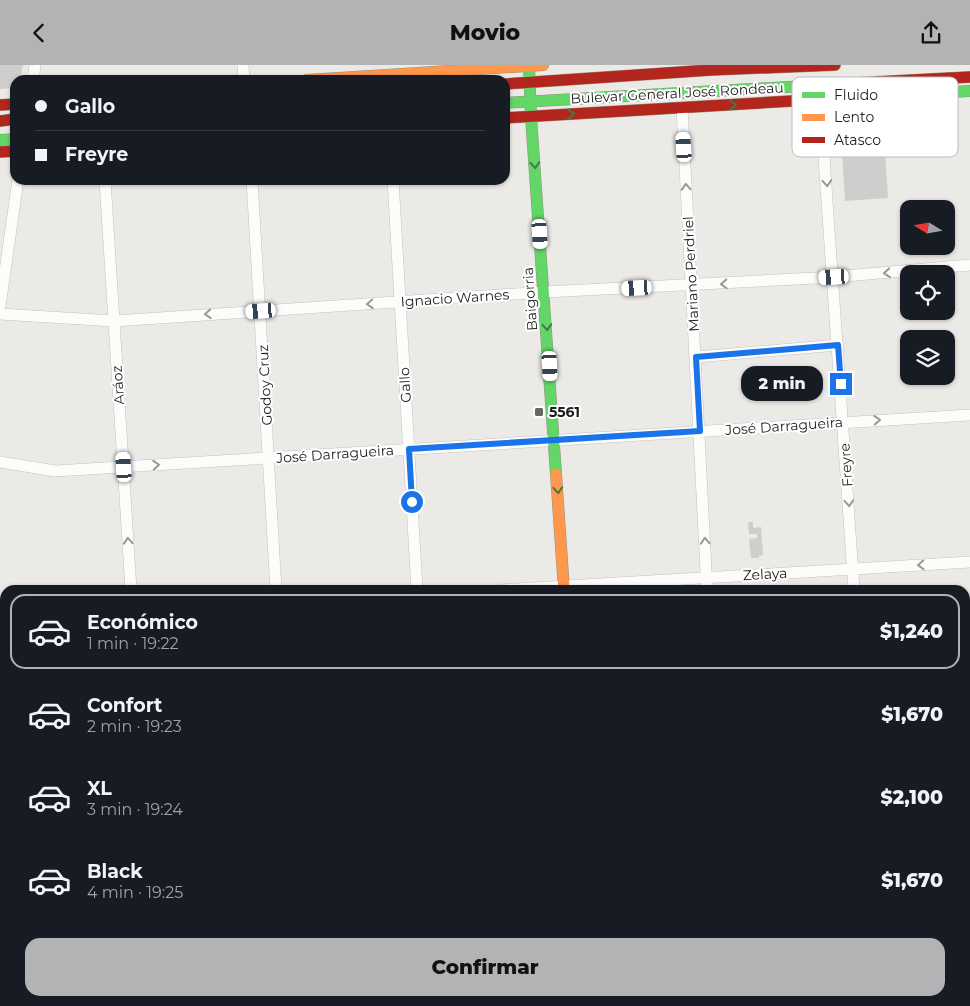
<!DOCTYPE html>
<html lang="es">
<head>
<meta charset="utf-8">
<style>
	body { margin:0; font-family:Montserrat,sans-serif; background:#20242c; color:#f1f3f6; height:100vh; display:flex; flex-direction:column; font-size:19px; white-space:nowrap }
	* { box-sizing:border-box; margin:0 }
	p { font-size:16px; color:#9ea1a6 }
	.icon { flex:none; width:28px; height:28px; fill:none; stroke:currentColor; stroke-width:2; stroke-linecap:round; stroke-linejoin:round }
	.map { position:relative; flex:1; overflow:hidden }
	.details { position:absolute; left:0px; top:520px; width:970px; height:421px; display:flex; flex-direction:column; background:#171b24; border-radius:15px 15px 0 0; box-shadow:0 1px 4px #0004 }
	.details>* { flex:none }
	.banner { position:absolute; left:10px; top:10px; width:500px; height:110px; border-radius:15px; box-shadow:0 1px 4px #0004; display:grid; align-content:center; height:110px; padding:0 25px; background:#171b24 }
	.needle { width:32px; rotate:281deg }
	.fabs { position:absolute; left:900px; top:135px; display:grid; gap:10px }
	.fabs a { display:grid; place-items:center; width:55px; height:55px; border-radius:10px; background:#171b24; box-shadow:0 1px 4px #0004; font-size:25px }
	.end { position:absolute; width:22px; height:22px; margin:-11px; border:6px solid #1a73e8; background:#fff; box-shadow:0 0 0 2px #fff }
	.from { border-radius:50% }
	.bubble { position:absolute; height:35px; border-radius:15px; background:#171b24; box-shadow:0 1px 4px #0004; font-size:16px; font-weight:800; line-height:35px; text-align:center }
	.car { position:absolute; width:15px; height:30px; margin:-15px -8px; border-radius:6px; box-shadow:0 0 4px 1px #0007; background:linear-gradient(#fff 24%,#345 0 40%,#fff 0 76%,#345 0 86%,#fff 0) }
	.banner b { display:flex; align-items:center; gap:18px; height:48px; font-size:19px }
	.banner b+b { border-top:1px solid #363941 }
	.banner i { width:12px; height:12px; background:#f1f3f6 }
	ul { padding:9px 0 0; list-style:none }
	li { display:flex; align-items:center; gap:15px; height:75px; margin:0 10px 8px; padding:0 15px; border:2px solid transparent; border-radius:15px }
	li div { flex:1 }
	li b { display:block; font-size:19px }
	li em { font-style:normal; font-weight:800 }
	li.selected { border-color:#b2b3b4 }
	li>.icon { width:45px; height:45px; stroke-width:1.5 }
	.primary-button { display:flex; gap:10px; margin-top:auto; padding:10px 25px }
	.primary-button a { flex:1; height:58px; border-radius:15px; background:#b2b3b4; color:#111; font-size:20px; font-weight:800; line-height:58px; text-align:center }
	header { display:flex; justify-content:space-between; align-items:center; height:65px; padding:0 25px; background:#b2b3b4; color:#111; font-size:22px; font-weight:800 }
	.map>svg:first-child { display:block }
	.building { fill:#d0cecc }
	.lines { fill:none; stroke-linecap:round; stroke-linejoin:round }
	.lane-casing { stroke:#c3c2c1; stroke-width:7 }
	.street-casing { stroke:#c3c2c1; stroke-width:12 }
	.fast-casing { stroke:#939480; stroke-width:12 }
	.slow-casing { stroke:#939480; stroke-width:12 }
	.jam-casing { stroke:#939480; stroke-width:12 }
	.lane { stroke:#fcfcfb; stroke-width:5.5 }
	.street { stroke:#fcfcfb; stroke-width:11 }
	.fast { stroke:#63d668; stroke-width:11 }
	.slow { stroke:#ff974d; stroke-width:11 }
	.jam { stroke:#b3261e; stroke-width:11 }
	.rail-casing { stroke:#cacac9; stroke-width:5 }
	.rail { stroke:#fff; stroke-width:3; stroke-dasharray:9; stroke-linecap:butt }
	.oneway { stroke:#407a43 }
	.oneway2 { stroke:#989898 }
	.route { stroke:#1a73e8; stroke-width:6 }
	.poi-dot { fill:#666564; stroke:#fff; stroke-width:2 }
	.labels { text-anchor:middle; stroke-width:4; stroke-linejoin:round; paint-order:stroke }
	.street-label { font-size:14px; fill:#1e1e1e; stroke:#fff }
	.poi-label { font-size:14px; font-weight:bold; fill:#1e1e1e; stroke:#fff; text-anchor:start }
	.key { fill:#fff; stroke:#bcbcbc; stroke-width:1 }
	.key-label { font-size:14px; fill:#1e1e1e }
</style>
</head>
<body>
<header><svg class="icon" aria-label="back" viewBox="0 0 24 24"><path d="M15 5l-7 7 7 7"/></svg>Movio<svg class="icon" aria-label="share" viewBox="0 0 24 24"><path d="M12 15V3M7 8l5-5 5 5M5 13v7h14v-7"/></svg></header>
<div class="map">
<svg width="970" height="941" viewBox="0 0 970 941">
	<rect width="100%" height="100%" fill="#eceae7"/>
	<path class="building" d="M0,0H23L20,15H15V23L0,24Z
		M884,72L888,133L845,136L841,74Z
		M748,457H753V463L761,462L763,490L759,491V493H751L749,474L757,473V469H749Z
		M643,936H660V940H643Z"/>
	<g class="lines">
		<g class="lane-casing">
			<path id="lane" d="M620,936V941"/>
		</g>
		<g class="street-casing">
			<path id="street" d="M243,0L244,15
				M33,15L35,0
				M820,35L854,525
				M682,43L707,525
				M105,115L131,525
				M252,115L276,525
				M393,115L417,525
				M0,241L18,115
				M0,249L114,256L545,227L834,212L970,200
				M696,292L838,280
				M0,397L55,406L970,350
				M500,525L970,497
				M0,550H5
				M965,643L970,642
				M1,703L5,762
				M965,929H970
				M18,936V941
				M157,936L158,941
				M303,936L304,941
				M444,936V941
				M734,936V941
				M883,936V941
				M772,941L848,936"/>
		</g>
		<g class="fast-casing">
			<path id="fast" d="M529,1L531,52L556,409
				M844,33L970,26
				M505,38L875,17
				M0,75L15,74"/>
		</g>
		<g class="slow-casing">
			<path id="slow" d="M307,15L543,0
				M819,27L850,33
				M556,409L564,525"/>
		</g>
		<g class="jam-casing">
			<path id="jam" d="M875,17L970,12
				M505,19L711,5L835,0
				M0,40L15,39
				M505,53L844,33
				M0,56L15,54
				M0,87L15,86
				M589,936V941"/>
		</g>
		<use href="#lane" class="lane"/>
		<use href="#street" class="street"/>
		<use href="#fast" class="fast"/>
		<use href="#slow" class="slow"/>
		<use href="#jam" class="jam"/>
		<g class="rail-casing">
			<path id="rail" d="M965,789L970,788
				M965,798L970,797
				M0,878L5,877"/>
		</g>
		<use href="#rail" class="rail"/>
	</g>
	<defs><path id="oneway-chevron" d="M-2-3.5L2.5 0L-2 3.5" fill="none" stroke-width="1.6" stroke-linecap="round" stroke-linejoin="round" transform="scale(1.25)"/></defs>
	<g class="oneway">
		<use href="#oneway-chevron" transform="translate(733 40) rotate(-3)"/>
		<use href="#oneway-chevron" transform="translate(571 49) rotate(-3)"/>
		<use href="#oneway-chevron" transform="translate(535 100) rotate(86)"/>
		<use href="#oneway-chevron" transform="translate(547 262) rotate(86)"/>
		<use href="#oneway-chevron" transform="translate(558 425) rotate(86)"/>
	</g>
	<g class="oneway2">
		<use href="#oneway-chevron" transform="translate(827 118) rotate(86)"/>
		<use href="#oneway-chevron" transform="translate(686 122) rotate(-93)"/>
		<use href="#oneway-chevron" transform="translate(887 208) rotate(175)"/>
		<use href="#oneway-chevron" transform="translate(724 219) rotate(177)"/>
		<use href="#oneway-chevron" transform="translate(370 239) rotate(176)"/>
		<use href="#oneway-chevron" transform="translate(208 249) rotate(176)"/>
		<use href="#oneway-chevron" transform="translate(877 355) rotate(-4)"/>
		<use href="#oneway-chevron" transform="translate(156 400) rotate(-4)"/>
		<use href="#oneway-chevron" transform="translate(849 438) rotate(86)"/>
		<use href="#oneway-chevron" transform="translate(128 476) rotate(-94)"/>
		<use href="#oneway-chevron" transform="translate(705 476) rotate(-93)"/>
		<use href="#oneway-chevron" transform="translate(921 500) rotate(177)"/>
	</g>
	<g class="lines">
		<path class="route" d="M412,437L409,384L700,366L696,292L838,280L841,319"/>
	</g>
	<rect class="poi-dot" x="534" y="342" width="10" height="10" rx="2.5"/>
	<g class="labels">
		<g class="street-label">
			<text transform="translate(677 28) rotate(-3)" y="5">Bulevar General José Rondeau</text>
			<text transform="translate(691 209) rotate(-93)" y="5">Mariano Perdriel</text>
			<text transform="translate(455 233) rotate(-4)" y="5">Ignacio Warnes</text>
			<text transform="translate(530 234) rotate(-94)" y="5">Baigorria</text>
			<text transform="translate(118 320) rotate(-94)" y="5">Aráoz</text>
			<text transform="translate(265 320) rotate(-93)" y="5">Godoy Cruz</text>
			<text transform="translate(405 320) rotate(-93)" y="5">Gallo</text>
			<text transform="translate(784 361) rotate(-4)" y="5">José Darragueira</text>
			<text transform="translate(335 389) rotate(-4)" y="5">José Darragueira</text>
			<text transform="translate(846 400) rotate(-94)" y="5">Freyre</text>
			<text transform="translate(765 509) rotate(-3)" y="5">Zelaya</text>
		</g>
		<g class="poi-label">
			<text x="549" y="352">5561</text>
		</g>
	</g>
	<rect x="792" y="12" width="166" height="80" rx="8" class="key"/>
	<rect x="802" y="27" width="23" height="6" fill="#63d668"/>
	<rect x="802" y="49" width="23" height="7" fill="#ff974d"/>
	<rect x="802" y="72" width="23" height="6" fill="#b3261e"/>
	<g class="key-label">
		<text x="834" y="35">Fluido</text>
		<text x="834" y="57">Lento</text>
		<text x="834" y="80">Atasco</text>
	</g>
</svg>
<div class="fabs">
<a><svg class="needle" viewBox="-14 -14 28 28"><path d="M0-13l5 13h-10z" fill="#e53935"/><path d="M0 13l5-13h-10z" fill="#9ea1a6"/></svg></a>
<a><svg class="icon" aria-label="locate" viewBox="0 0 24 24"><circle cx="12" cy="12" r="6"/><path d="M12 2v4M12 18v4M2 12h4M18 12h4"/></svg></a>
<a><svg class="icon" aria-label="layers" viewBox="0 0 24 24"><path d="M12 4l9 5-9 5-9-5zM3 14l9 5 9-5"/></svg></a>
</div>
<i class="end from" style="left:412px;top:437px"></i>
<i class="end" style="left:841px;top:319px"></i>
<div class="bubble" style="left:741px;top:301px;width:82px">2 min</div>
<i class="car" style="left:684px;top:82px;rotate:356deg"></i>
<i class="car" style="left:540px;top:169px;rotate:176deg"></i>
<i class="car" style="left:834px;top:212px;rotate:267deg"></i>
<i class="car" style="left:637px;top:223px;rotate:267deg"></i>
<i class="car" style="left:261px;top:246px;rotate:266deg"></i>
<i class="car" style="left:550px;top:301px;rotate:177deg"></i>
<i class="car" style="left:124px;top:402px;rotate:356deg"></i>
<div class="banner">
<b><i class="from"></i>Gallo</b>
<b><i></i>Freyre</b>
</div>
<section class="details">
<ul>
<li class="selected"><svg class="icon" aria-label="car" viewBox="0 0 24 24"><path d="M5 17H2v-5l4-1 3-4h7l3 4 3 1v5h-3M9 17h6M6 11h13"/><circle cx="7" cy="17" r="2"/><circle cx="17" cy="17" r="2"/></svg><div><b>Económico</b><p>1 min · 19:22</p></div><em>$1,240</em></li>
<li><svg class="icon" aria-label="car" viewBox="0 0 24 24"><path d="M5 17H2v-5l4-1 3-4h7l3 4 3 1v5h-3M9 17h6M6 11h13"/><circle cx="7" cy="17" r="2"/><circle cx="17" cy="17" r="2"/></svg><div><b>Confort</b><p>2 min · 19:23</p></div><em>$1,670</em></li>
<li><svg class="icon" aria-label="car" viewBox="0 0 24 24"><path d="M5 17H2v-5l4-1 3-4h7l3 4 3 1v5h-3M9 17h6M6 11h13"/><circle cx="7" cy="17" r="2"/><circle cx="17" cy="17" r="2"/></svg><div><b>XL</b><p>3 min · 19:24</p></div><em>$2,100</em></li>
<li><svg class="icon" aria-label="car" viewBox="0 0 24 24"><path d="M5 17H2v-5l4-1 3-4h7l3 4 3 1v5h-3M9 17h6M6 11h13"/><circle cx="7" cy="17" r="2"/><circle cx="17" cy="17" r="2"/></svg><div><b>Black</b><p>4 min · 19:25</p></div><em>$1,670</em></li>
</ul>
<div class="primary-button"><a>Confirmar</a></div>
</section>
</div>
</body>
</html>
